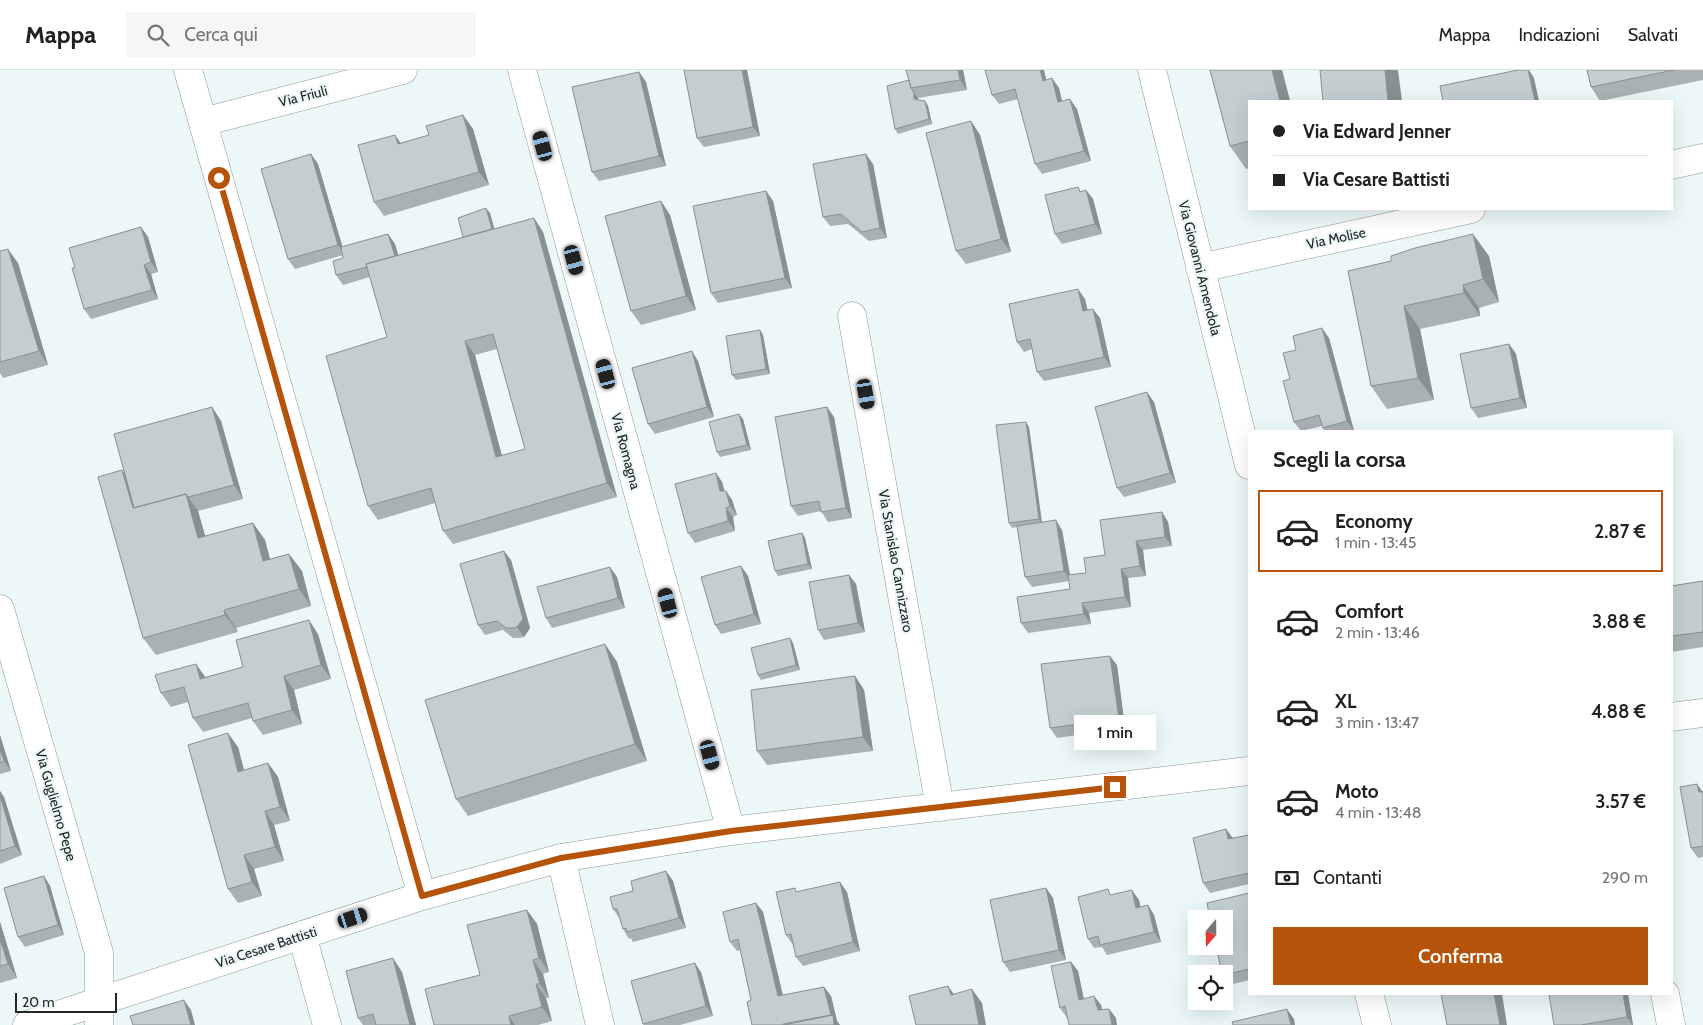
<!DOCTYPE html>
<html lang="it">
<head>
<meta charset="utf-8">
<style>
	body { margin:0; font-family:Cabin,sans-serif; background:#f6f6f6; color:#202124; height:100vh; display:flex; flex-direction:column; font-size:19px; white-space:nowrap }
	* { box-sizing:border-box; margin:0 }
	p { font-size:16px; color:#757577 }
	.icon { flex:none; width:28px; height:28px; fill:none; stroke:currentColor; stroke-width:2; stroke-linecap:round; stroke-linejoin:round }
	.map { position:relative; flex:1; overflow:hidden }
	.side { position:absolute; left:1248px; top:360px; width:425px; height:565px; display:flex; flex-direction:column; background:#fff; border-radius:0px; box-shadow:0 5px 20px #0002 }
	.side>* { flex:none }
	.top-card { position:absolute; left:1248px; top:30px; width:425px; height:110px; border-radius:0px; box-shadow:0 5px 20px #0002; display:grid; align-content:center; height:110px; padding:0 25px; background:#fff }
	.needle { width:32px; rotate:200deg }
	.fabs { position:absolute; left:1188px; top:840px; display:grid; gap:10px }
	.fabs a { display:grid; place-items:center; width:45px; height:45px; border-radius:0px; background:#fff; box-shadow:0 5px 20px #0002; font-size:25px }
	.scale { position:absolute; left:15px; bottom:12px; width:102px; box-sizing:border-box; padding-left:5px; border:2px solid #222626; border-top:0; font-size:14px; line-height:18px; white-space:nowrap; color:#222626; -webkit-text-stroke:4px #ecf7f8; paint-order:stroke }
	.end { position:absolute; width:22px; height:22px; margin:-11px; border:6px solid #b45309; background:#fff; box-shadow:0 0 0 2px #fff }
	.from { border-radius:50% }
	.bubble { position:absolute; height:35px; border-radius:0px; background:#fff; box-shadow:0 5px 20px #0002; font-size:16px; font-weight:600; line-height:35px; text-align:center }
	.car { position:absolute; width:15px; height:30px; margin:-15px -8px; border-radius:6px; box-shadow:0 0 4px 1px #0007; background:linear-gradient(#222 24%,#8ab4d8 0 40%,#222 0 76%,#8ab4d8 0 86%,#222 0) }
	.top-card b { display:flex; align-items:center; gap:18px; height:48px; font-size:19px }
	.top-card b+b { border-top:1px solid #e0e0e0 }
	.top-card i { width:12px; height:12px; background:#202124 }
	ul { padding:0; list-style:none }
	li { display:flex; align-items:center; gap:15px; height:82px; margin:0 10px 8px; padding:0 15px; border:2px solid transparent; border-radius:0px }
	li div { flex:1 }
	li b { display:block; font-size:19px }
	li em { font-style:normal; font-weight:600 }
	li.on { border-color:#b45309 }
	li>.icon { width:45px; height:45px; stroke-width:1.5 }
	h2 { padding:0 25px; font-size:22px; line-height:60px }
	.pay { display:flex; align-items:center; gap:12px; height:55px; padding:0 25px; font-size:19px }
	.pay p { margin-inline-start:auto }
	.button { display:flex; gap:10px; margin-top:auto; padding:10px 25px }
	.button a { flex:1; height:58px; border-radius:0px; background:#b45309; color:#fff; font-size:20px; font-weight:600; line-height:58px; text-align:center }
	header { display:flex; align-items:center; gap:30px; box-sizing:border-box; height:70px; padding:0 25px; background:#fff; border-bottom:1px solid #e0e0e0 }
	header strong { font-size:24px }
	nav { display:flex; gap:28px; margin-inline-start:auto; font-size:18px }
	.search { width:350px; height:45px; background:#f6f6f6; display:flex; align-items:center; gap:12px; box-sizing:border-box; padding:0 18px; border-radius:0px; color:#757577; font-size:19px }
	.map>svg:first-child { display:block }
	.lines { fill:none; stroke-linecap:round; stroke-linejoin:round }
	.minor-casing { stroke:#8d9698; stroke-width:29 }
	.minor { stroke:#fff; stroke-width:28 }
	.wall { fill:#a9b1b3; fill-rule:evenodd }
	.shaded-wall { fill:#899092 }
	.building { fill:#c4ced0; stroke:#899092; fill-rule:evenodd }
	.route { stroke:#b45309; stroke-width:6 }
	.labels { text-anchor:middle; stroke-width:4.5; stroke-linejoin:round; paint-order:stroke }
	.street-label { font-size:14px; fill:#222626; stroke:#ecf7f8 }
</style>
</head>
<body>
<header>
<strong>Mappa</strong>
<div class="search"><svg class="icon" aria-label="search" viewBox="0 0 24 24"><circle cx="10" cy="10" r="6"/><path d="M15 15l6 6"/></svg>Cerca qui</div>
<nav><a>Mappa</a><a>Indicazioni</a><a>Salvati</a></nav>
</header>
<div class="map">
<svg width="1703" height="955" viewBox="0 0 1703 955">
	<rect width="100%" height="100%" fill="#ecf7f8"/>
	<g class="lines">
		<g class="minor-casing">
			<path id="minor" d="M188,0L422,826
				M522,0L731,761
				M1152,0L1249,395
				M203,52L403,0
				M1671,95L1703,88
				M1200,198L1471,139
				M852,246L940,737
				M0,539L99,883V955
				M1671,647L1703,643
				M561,788L600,955
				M302,865L327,955
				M1369,924L1377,955
				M1665,924L1671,955
				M27,955L422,826L561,788L731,761L1249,701"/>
		</g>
		<use href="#minor" class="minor"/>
	</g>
	<path class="wall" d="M684,0H747L760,66L704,77L697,68Z
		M906,0H963L967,20L918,28V30L925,31L928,36L932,54L898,64L895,59L909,10Z
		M1210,0H1282L1290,31H1249V98L1246,99L1230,76Z
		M1587,0H1703V10L1600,31L1591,17Z
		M639,2L646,12L666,96L599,111L592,102Z
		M1047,10L1059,18L1062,31L1077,39L1091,91L1042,104L1035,94L1018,29L999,34L992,25Z
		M463,45L473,59L489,115L384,146L374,132L401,73L429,65Z
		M971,51L980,65L1011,182L966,194L956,181Z
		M311,84L318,94L342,177L388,164L395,174L398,185L463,167L490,143L494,159L534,148L543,162L617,427L453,474L443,461L435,433L378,450L368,436L387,267L370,207L343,215L336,205L343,188V185L295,199L288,189ZM497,279L525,379L502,386L475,285Z
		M873,94L887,168L869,171L848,154L830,156L823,147Z
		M1078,117L1081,122L1086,120L1093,129L1102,164L1062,174L1055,164Z
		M766,121L773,131L792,218L718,233L711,223Z
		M661,131L670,145L696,240L641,255L631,241Z
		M141,157L148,167L158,202L151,204L158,229L91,249L84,239L75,198Z
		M0,181L18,193L48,295L3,308L0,303Z
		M1489,186L1499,232L1479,238L1480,246L1420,259L1434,330L1387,339L1371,316L1348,201Z
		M1085,229L1087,240L1100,248L1111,297L1044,311L1037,302L1032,279L1024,282L1017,272Z
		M760,260L763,265L770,304L736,310L732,305Z
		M1329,268L1354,361H1325L1322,356L1301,361L1294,352L1290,309L1296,280Z
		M1509,274L1516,284L1527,338L1478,348L1471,338Z
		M698,291L714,347L655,364L648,354Z
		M1154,332L1176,413L1124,427L1117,418Z
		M212,337L221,351L243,429L198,441L205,466L253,453L265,470L270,489L289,484L302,501L311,536L236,558L238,562L156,585L143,568L122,400L125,405Z
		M834,347L852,448L828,452L821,441L798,446L791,436Z
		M743,349L751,380L720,387L717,382Z
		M1029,357L1042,452L1062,460L1070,505L1086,503L1105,485L1162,442L1168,452L1172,476L1143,480L1146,506L1128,508L1131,537L1089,543L1091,554L1028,563L1021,553L1070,519L1069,511L1032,517L1025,507L1017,457L1012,458L1009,453Z
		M716,403L722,412L724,421H726L732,430L737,445L733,447L735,461L695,473L688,463Z
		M802,463L805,468L812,499L778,506L775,501Z
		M511,490L530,558L524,567L520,568H513L503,560L485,565L478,555Z
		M741,496L748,506L761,554L721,564L715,555Z
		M849,505L856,514L865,562L824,570L818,560Z
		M617,507L625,538L552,558L546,548Z
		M1703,511V577L1671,582V516Z
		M318,564L331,609L294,620L302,654L263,665L253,651L252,648L203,662L193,648L188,632L171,637L161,623L206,607L243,597Z
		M790,568L793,573L800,600L761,610L758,605Z
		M605,574L617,592L647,691L468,746L456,729Z
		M1117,595L1125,658L1057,668L1050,658Z
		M855,606L864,620L873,681L767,695L757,681Z
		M0,665L11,701L0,704Z
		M238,677L244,700L268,693L278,707L290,751L274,755L284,791L254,799L262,826L238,833L228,819Z
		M1697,714L1703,722V787L1698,788L1691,778Z
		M0,721L4,727L22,785L0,794Z
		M1226,759L1233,768L1249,765V814L1210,823L1203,813Z
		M666,801L673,811L686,858L633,872L631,868L629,869L623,859L620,849L613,839L633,821Z
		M44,806L50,816L64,865L25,877L18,867Z
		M1046,818L1053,828L1066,890L1010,902L1003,892Z
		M797,822H847L860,881L803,896L796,887L793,875L786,865Z
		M1249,823V910L1229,915L1224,907V904Z
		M1112,825L1139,830L1140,837L1148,835L1154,845L1161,872L1107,885L1102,877L1094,878L1088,869Z
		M756,833L763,842L783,925L824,917L831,926L837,951L840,955H752L751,930L740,880L737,881L730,872Z
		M527,840L537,854L549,902L543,904L549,928H546L552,951L538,955H434L480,905Z
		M0,852L17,908L0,913Z
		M1071,892L1078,901L1084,929L1094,926L1101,935L1102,940L1109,939L1116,948H1067L1060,938Z
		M402,902L416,955H363L358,948Z
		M701,902L713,946L680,955H644L643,954Z
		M1628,924L1633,955H1554Z"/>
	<path class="shaded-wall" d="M742,0H747L760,66L753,57Z
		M958,0H963L967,20L960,10Z
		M1040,0H1044L1049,21L1043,11Z
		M1272,0H1282L1290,31H1280Z
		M1385,0H1398L1402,31H1388Z
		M1528,0H1529L1534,8L1539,31H1535Z
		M639,2L646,12L666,96L659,86Z
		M1052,8L1059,18L1064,41L1058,32Z
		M914,23L918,28V34L914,29Z
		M1070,29L1077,39L1091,91L1084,81Z
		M925,31L928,36L932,54L929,49Z
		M463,45L473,59L489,115L479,102Z
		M971,51L980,65L1011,182L1001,169Z
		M395,65L405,79L398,74Z
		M311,84L318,94L345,185L338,175Z
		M866,84L873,94L887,168L880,158Z
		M1086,120L1093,129L1102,164L1095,154Z
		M766,121L773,131L792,218L785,208Z
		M661,131L670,145L696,240L686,226Z
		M486,138L490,143L498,172L494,167Z
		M534,148L543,162L617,427L607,413Z
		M141,157L148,167L158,202L151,192Z
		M388,164L395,174L402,198L395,188Z
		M1473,164L1489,186L1499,232L1483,209Z
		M8,179L18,193L48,295L39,281Z
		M144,195L151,204L158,229L152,220Z
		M1463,215L1479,238L1480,246L1464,223Z
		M1078,219L1085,229L1090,250L1083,241Z
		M1404,236L1420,259L1434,330L1418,308Z
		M1093,239L1100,248L1111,297L1104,287Z
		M1322,258L1329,268L1354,361L1347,351Z
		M760,260L763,265L770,304L766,299Z
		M465,271L475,285L506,401L496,387Z
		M1509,274L1516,284L1527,338L1520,328Z
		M692,281L698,291L714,347L707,337Z
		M1147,322L1154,332L1176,413L1170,403Z
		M212,337L221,351L243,429L234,415Z
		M827,337L834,347L852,448L846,438Z
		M739,344L743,349L751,380L747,375Z
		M1026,352L1029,357L1042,454L1039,449Z
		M122,400L134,418L140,440L133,438Z
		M716,403L722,412L727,430L720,421Z
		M726,421L732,430L737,445L730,436Z
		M186,424L198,441L211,486L198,468Z
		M726,438L733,447L735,461L728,451Z
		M1162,442L1168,452L1172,476L1165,467Z
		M1056,450L1062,460L1071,511L1064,501Z
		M253,453L265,470L275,509L263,491Z
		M802,463L805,468L812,499L808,494Z
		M1136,471L1143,480L1146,506L1140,496Z
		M504,481L511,490L530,558L524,567L517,557Z
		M289,484L302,501L311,536L299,519Z
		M741,496L748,506L761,554L754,544Z
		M610,497L617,507L625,538L618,528Z
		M1121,499L1128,508L1131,537L1125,527Z
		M849,505L856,514L865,562L858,553Z
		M1082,533L1089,543L1091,554L1084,544Z
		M224,540L236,558L238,562L225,545Z
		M309,550L318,564L331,609L321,595Z
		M790,568L793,573L800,600L796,595Z
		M605,574L617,592L647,691L635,674Z
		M1110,586L1117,595L1125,658L1119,649Z
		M196,594L206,608L200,609Z
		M284,606L294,620L302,654L292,640Z
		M855,606L864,620L873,681L863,667Z
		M228,663L238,677L248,716L238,702Z
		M0,665L11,701L4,691L0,679Z
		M268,693L278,707L290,751L280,737Z
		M1697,714L1703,723L1699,722Z
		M0,721L4,727L22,785L15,776L0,726Z
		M265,741L274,755L284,791L275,777Z
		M1226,759L1233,769H1228Z
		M244,785L254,799L262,826L252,812Z
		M666,801L673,811L686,858L679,848Z
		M44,806L50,816L64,865L58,855Z
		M840,812L847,822L860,881L853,872Z
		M1046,818L1053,828L1066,890L1059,880Z
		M1132,820L1139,830L1143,848L1136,838Z
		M756,833L763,842L785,935L778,926Z
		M1148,835L1154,845L1161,872L1154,862Z
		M527,840L537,854L549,902L539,888Z
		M0,852L17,908L8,894L0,869Z
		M393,888L402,902L416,955H410Z
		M533,890L543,904L549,928L540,914Z
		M1071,892L1078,901L1086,940L1079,930Z
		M695,893L701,902L713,946L706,936Z
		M536,914L546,928L552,951L542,937Z
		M948,916L958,930L951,925Z
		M824,917L831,926L837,951L840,955H834L833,949L831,945Z
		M972,919L982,933L986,955H979Z
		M1494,924H1502L1507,955H1500Z
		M1623,924H1628L1633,955H1632L1627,947Z
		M1094,926L1101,935L1105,950L1098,940Z
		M184,930L191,940L195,955H191Z
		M1109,939L1116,948L1117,955H1112Z
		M1287,939L1294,949L1295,955H1291Z
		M509,946L515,955H511Z"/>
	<path class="building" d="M684,0H742L753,57L697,68Z
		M906,0H958L960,10L911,18Z
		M985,0H1040L1043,11L1052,8L1058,32L1070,29L1084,81L1035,94L1015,19L992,25Z
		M1210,0H1272L1280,31H1249V71L1230,76Z
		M1320,0H1385L1388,31H1323Z
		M1518,0H1528L1535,31H1443L1440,16Z
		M1587,0H1674L1591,17Z
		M639,2L659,86L592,102L572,17Z
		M909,10L911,18L914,23V29L925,31L929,49L895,59L887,16Z
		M463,45L479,102L374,132L358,75L395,65L398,74L429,65L426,56Z
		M971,51L1001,169L956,181L926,63Z
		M311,84L338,175L288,189L261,99Z
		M866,84L880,158L862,162L841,144L823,147L813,94Z
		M1078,117L1080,122L1086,120L1095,154L1055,164L1045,125Z
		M766,121L785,208L711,223L693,136Z
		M661,131L686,226L631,241L605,146Z
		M486,138L492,159L463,167L458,148Z
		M534,148L607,413L443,461L431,418L368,436L326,286L387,267L366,194ZM493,264L525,379L496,387L465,271Z
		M141,157L151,192L144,195L152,220L84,239L72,198H75L69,178Z
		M388,164L395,186L366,194L367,197L336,205L333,191L343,188L341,177Z
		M1473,164L1483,209L1463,215L1464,223L1404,236L1418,308L1371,316L1348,201L1391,191V186L1415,178Z
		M8,179L39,281L0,292V181Z
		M1078,219L1083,241L1093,239L1104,287L1037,302L1030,269L1017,272L1009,234Z
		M1322,258L1347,351L1323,358L1319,345L1294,352L1283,311L1290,309L1283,283L1296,280L1293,266Z
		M760,260L766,299L732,305L726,266Z
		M1509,274L1520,328L1471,338L1460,284Z
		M692,281L707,337L648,354L632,298Z
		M1147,322L1170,403L1117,418L1095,337Z
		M212,337L234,415L188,427L186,424L134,438L114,364Z
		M827,337L846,438L821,442L819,431L791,436L775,347Z
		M739,344L747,375L717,382L709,352Z
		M1026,352L1039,449L1009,453L996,355Z
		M122,400L133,438L186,424L198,468L253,453L263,491L289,484L299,519L224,540L225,545L143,568L98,407Z
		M716,403L720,421H726L730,436L726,438L728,451L688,463L675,414Z
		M1162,442L1165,467L1136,471L1140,496L1121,499L1125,527L1082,533L1084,544L1021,553L1017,527L1070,519L1068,505L1086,503L1084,488L1105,485L1100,450Z
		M1056,450L1064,501L1025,507L1017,456Z
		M802,463L808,494L775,501L768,471Z
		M504,481L523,549L517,557L514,558H506L497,551L478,555L460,494Z
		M741,496L754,544L715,555L701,507Z
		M610,497L618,528L546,548L537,517Z
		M849,505L858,553L818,560L809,512Z
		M1703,511V562L1671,566V516Z
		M309,550L321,595L284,606L292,640L253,651L248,633L193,648L184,617L161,623L155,605L196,594L200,609L243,597L236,570Z
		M790,568L796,595L758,605L751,578Z
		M605,574L635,674L456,729L425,630Z
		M1110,586L1119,649L1050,658L1041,594Z
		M855,606L863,667L757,681L751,620Z
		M228,663L238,702L268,693L280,737L265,741L275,777L244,785L252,812L228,819L188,675Z
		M0,679L4,691L0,693Z
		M1697,714L1699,722H1703V776L1691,778L1680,717Z
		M0,726L15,776L0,781Z
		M1226,759L1228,769L1249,765V803L1203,813L1193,768Z
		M666,801L679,848L627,862L626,858L623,859L617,839H613L610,827L633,821L631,811Z
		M44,806L58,855L18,867L4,818Z
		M840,812L853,872L796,887L791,864L786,865L776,822L795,818L796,822Z
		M1046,818L1059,880L1003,892L990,830Z
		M1108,819L1110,825L1132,820L1136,838L1148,835L1154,862L1100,875L1098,866L1088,869L1078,827Z
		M1249,823V899L1224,905V904H1222L1216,876H1224V849H1210L1207,833Z
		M756,833L778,926L824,917L831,945L783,954V955H752L747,932L751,930L738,869L730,872L723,842Z
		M527,840L539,888L533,890L540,914H536L542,937L509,946L511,955H434L425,919L480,905L467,855Z
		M0,869L8,894L0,896Z
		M393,888L410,955H376L373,944L358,948L346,901Z
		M1071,892L1079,930L1094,926L1098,940L1109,939L1112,955H1069L1065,936L1060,938L1051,896Z
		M695,893L706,936L643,954L631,911Z
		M948,916L951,925L972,919L979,955H916L909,926Z
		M1441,924H1494L1500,955H1447Z
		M1549,924H1623L1627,947L1581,955H1554Z
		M184,930L191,955H133L130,946Z
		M1287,939L1291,955H1233L1232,952Z
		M833,945L834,955H784Z"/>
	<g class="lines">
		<path class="route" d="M219,108L422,826L561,788L731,761L1115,717"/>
	</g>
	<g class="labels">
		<g class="street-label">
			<text transform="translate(303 26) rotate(-14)" y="5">Via Friuli</text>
			<text transform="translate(1336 168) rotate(-12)" y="5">Via Molise</text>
			<text transform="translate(1200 198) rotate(76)" y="5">Via Giovanni Amendola</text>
			<text transform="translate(626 381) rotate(75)" y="5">Via Romagna</text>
			<text transform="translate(896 491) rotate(80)" y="5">Via Stanislao Cannizzaro</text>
			<text transform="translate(56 735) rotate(74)" y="5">Via Guglielmo Pepe</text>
			<text transform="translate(266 877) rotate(-18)" y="5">Via Cesare Battisti</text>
		</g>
	</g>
</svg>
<div class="fabs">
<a><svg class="needle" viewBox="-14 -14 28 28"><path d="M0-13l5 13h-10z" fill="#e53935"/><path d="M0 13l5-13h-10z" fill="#757577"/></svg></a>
<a><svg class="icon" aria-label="locate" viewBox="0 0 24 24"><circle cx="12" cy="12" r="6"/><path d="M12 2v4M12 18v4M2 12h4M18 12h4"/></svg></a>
</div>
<div class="scale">20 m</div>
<i class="end from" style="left:219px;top:108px"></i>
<i class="end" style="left:1115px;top:717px"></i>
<div class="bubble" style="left:1074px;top:645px;width:82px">1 min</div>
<i class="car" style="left:543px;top:76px;rotate:345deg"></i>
<i class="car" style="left:574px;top:190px;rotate:165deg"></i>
<i class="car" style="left:606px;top:304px;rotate:345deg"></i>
<i class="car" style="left:866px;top:324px;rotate:170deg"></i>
<i class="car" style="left:668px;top:533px;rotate:345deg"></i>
<i class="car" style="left:710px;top:685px;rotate:165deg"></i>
<i class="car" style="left:353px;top:848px;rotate:72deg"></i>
<div class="top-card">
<b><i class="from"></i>Via Edward Jenner</b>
<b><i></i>Via Cesare Battisti</b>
</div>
<section class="side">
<h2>Scegli la corsa</h2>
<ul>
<li class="on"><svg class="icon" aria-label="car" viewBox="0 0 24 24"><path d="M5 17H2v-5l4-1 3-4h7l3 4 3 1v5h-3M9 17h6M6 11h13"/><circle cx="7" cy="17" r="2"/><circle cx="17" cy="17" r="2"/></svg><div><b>Economy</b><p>1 min · 13:45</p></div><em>2.87 €</em></li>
<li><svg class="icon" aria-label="car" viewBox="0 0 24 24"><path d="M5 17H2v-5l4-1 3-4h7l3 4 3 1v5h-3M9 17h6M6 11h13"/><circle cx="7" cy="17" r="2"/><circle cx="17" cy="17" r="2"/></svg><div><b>Comfort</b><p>2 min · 13:46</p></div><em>3.88 €</em></li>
<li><svg class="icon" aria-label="car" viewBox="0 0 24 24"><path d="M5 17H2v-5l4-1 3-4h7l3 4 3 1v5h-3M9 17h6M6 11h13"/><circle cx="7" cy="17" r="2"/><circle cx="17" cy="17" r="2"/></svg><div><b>XL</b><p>3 min · 13:47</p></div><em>4.88 €</em></li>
<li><svg class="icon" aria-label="car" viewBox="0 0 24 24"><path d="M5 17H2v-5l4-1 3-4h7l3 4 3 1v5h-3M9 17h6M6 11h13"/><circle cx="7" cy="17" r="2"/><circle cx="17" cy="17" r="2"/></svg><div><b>Moto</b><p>4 min · 13:48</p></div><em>3.57 €</em></li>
</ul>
<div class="pay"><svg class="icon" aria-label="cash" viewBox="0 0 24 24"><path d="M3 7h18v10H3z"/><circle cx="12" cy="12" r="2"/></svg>Contanti<p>290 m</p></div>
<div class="button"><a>Conferma</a></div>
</section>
</div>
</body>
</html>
